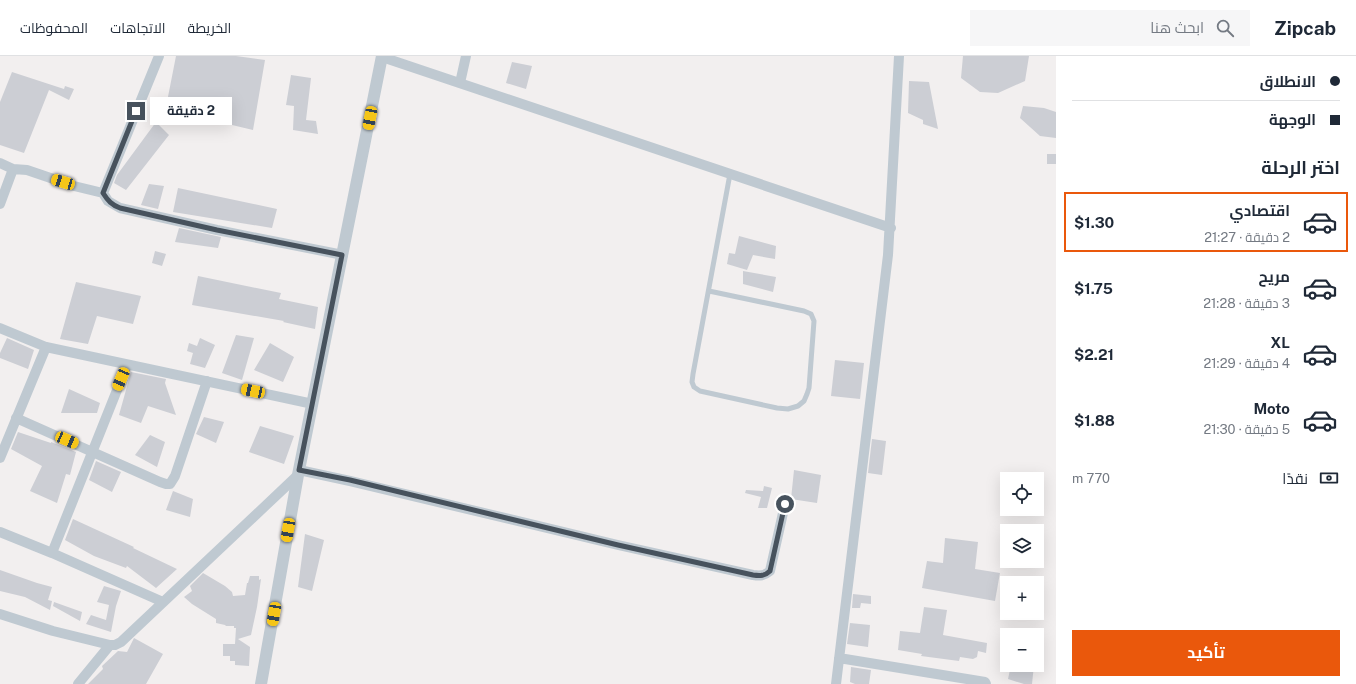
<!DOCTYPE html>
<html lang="ar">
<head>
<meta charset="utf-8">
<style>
	body { margin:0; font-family:"Public Sans",Cairo,sans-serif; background:#f6f6f7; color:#1f2937; direction:rtl; height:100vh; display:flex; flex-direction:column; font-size:15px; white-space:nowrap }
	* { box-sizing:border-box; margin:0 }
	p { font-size:13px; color:#747a83 }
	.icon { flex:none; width:22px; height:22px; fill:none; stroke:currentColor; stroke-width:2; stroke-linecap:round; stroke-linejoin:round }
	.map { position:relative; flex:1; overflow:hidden; direction:ltr }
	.side { display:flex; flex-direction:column; background:#fff; width:300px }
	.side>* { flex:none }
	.top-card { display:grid; align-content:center; height:88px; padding:0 16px; background:#fff }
	.buttons { position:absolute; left:1000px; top:416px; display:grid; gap:8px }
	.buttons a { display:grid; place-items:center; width:44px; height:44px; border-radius:0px; background:#fff; box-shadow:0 4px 16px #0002; font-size:20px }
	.end { position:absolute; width:18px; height:18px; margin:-9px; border:5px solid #47525d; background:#fff; box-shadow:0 0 0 2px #fff }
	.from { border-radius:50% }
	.bubble { position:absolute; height:28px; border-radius:0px; background:#fff; box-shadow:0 4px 16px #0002; font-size:13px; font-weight:700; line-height:28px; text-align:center; direction:rtl }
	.car { position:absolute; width:12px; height:24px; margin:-12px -6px; border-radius:5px; box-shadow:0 0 3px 1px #0007; background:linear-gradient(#f5c518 24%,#345 0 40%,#f5c518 0 76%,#345 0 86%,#f5c518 0) }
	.top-card b { display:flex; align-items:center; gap:14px; height:38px; font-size:15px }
	.top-card b+b { border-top:1px solid #e0e1e3 }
	.top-card i { width:10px; height:10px; background:#1f2937 }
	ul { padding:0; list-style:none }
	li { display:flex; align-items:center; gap:12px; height:60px; margin:0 8px 6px; padding:0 8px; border:2px solid transparent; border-radius:0px }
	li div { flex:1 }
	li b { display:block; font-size:15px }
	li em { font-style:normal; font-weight:700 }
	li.active { border-color:#ea580c }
	li>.icon { width:36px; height:36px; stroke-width:1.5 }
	h2 { padding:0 16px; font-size:18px; line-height:48px }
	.pay { display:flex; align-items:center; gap:10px; height:44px; padding:0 16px; font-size:15px }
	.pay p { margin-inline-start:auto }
	.button { display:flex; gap:8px; margin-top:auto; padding:8px 16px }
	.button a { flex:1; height:46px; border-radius:0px; background:#ea580c; color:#fff; font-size:16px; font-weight:700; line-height:46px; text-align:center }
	header { display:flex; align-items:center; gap:24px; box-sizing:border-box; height:56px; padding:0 20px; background:#fff; border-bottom:1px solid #e0e1e3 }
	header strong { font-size:19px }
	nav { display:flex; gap:22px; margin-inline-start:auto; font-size:14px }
	.search { width:280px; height:36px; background:#f6f6f7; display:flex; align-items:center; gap:10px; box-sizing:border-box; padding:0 14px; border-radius:0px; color:#747a83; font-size:15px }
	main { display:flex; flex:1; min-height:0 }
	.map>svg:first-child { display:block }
	.building { fill:#ccced4 }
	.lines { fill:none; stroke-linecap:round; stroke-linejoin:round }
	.service { stroke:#bfc9d1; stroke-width:5 }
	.minor { stroke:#bfc9d1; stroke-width:10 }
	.tertiary { stroke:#bfc9d1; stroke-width:12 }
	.route { stroke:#47525d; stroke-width:5 }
</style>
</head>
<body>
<header>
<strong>Zipcab</strong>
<div class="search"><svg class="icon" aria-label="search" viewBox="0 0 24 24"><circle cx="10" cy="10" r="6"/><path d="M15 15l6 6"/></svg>ابحث هنا</div>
<nav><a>الخريطة</a><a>الاتجاهات</a><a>المحفوظات</a></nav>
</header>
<main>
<section class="side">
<div class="top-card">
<b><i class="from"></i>الانطلاق</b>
<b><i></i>الوجهة</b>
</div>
<h2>اختر الرحلة</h2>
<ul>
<li class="active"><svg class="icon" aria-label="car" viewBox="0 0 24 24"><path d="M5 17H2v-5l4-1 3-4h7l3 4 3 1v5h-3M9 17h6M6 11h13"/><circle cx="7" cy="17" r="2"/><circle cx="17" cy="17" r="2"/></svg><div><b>اقتصادي</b><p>2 دقيقة · 21:27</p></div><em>$1.30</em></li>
<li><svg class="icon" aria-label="car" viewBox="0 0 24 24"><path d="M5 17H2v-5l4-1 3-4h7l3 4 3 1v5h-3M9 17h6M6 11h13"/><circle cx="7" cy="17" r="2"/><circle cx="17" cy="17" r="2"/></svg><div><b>مريح</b><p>3 دقيقة · 21:28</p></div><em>$1.75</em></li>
<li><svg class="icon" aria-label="car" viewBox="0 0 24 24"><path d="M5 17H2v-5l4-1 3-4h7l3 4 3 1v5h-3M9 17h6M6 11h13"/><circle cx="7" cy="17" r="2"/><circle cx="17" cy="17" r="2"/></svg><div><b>XL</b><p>4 دقيقة · 21:29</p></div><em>$2.21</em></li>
<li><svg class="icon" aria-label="car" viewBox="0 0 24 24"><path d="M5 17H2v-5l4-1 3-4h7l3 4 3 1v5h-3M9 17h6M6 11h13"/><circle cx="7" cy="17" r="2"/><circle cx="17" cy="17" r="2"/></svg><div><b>Moto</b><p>5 دقيقة · 21:30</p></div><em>$1.88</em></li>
</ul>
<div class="pay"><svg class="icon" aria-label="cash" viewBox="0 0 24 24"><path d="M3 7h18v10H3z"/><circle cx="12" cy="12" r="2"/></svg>نقدًا<p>770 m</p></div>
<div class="button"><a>تأكيد</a></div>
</section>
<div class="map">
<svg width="1056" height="628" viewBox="0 0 1056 628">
	<rect width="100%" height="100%" fill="#f2efef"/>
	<path class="building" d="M176,0H236L265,4L253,74L211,64L165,56Z
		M963,0H1029L1025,25L998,37L980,36L961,22Z
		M512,6L532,10L526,33L506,27Z
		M12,16L64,33L65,30L74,33L69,44L49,34L24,97L0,89V46Z
		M291,19L311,22L306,64L316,65L318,78L293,74L294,50L286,49Z
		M909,25L929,26L938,73L923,68V64L908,57Z
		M1023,50L1044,52L1056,56V82L1040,80L1020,62Z
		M156,66L169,79L126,134L114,127L117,119Z
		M1047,98H1056V108H1047Z
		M149,128L164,130L158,153L141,149Z
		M178,132L277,153L272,172L173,156Z
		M179,172L221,181L218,192L175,186Z
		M739,180L776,190L775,203L753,199L747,214L727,208L729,197L735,198Z
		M155,195L166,198L162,210L152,207Z
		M743,215L776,221L773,236L743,228Z
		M198,220L281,237L279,243L318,251L315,273L283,266L284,265L192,249Z
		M76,226L141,240L133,268L97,260L88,288L60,283Z
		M236,279L254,282L242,324L222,317Z
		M7,282L34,294L28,313L0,302V297Z
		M200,282L215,289L205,312L190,308L193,297L187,295L189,287L197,290Z
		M270,287L294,301L283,326L254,314Z
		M835,304L864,307L860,343L831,340Z
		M131,316L166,323L165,327L176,359L148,350L141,367L119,359Z
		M69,333L100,347L97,357H61Z
		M204,361L224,366L216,387L196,378Z
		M260,370L294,380L284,408L249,396Z
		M18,376L51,387V386L76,396L70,419L66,418L57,447L30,435L42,410L11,393Z
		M150,379L165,386L157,411L135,399Z
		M872,383L886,385L882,419L868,417Z
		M96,405L121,416L112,436L89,424Z
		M794,414L821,419L817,447L791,443Z
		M764,430L772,432L767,452H758L761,441L745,437L746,434L763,435Z
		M173,435L193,443L190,461L166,454Z
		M73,463L134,491L133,492L177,513L156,532L127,510L126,512L94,500L65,484Z
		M305,478L324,484L312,535L298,531Z
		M945,482L978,486L975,513L1000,517L995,545L922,532L927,505L943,507Z
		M0,514L37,527L52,531L48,544L52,545L50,554L25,541L0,535Z
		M203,517L225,530L232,536L233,540L245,539L247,527H248L250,520H259V524L261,523L257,551L251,579L238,583L250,591L249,610L235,609V605H230V600H223V588H235L236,572H234V570H226L225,569L216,567V563L192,548L184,541L192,535L190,530Z
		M104,530L121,535L116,550L111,576L86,568L91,559L106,564L109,549L97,546Z
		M853,538L871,540V548L861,547L860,552H852Z
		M54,546L82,556L80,565L53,550Z
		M924,551L947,554L943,579L987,587L986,597L978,595L977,601L973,603L960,601L959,605L921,600L922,598L898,594L900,575L920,577Z
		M850,567L870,569L868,591L847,588Z
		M134,582L163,598L146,628H88L103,613L102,610L118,595L127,596Z
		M1011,609H1034L1032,628H1024L1008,623Z
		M851,611L871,614L869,628H855L850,626Z"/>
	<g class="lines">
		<path class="service" d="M709,235L804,255L811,258L814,265L809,332L807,338L804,345L798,350L788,353L777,352L700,335L694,331L692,326L693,318L730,118"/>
		<path class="minor" d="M382,1L891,172
			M460,27L466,0
			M0,107L13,113L27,114L74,130L103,137L108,145L120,152L217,174L343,199
			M103,137L159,0
			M0,148L13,113
			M0,272L46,291L313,348
			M16,362L160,426L166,428H170L175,420L207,325
			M0,402L46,291
			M299,414L350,425L618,489L753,519C760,520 764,520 770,515L785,448
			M0,476L52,497L127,309
			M52,497L163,546
			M0,558L53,575L110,589H115L121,586L298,419
			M839,602L985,626L986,628
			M78,628L110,589
			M836,628L888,199L899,0"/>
		<path class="tertiary" d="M261,628L298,419L382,0"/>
	</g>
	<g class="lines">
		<path class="route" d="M136,55L103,137C108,145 112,149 120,152L217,174L342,199L299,414L350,424L618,489L753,519C760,520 765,520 770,515L785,448"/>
	</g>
</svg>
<div class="buttons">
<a><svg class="icon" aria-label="locate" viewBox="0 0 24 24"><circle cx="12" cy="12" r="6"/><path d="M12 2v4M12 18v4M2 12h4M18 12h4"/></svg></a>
<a><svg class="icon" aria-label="layers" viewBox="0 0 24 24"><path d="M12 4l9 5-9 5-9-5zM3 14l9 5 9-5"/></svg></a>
<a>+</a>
<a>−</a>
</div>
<i class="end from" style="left:785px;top:448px"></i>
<i class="end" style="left:136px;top:55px"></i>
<div class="bubble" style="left:150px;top:41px;width:82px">2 دقيقة</div>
<i class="car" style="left:370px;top:62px;rotate:191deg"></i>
<i class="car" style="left:63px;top:126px;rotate:287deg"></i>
<i class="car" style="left:121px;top:323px;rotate:203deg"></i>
<i class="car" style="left:253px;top:335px;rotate:282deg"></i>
<i class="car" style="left:67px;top:384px;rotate:113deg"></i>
<i class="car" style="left:288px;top:474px;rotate:190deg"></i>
<i class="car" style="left:274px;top:558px;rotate:190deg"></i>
</div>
</main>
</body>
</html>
